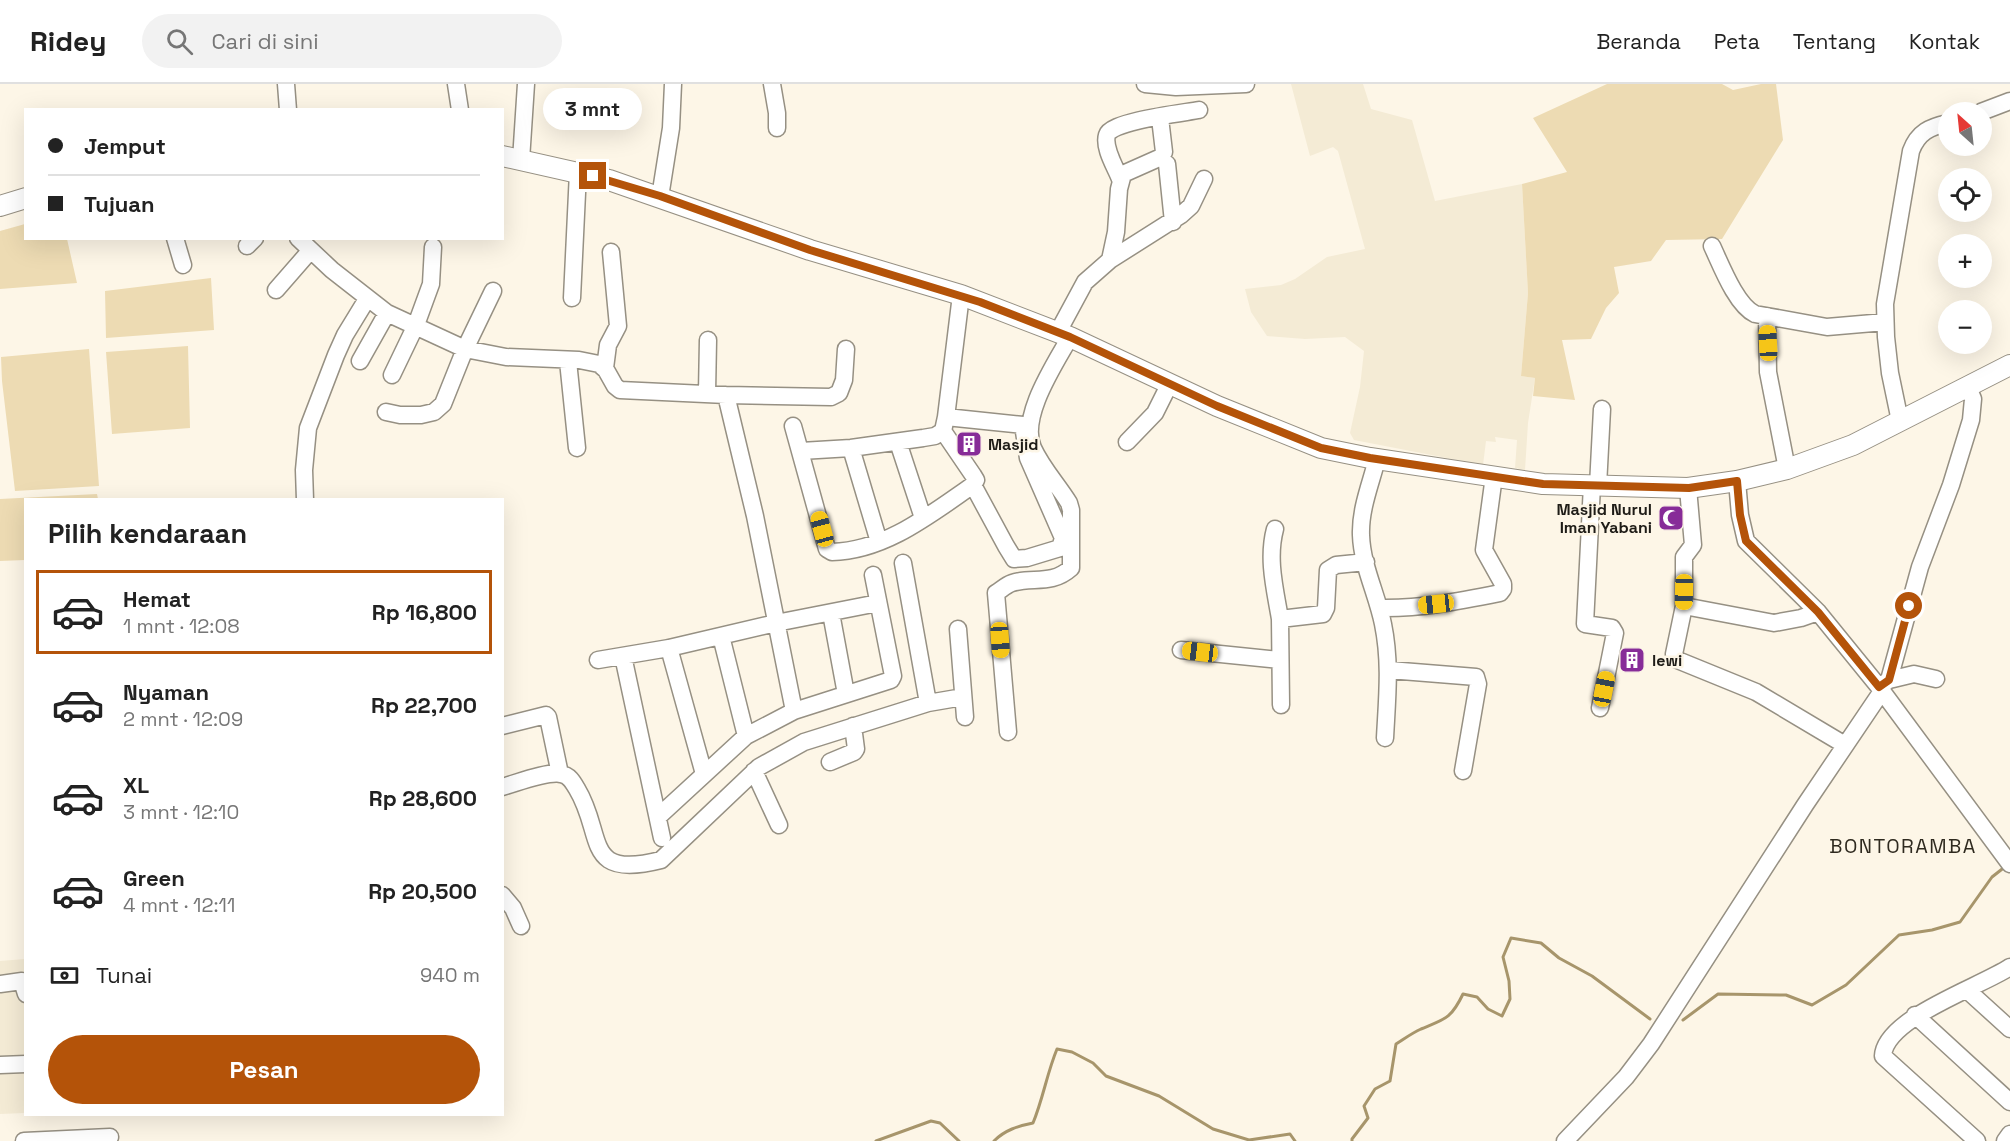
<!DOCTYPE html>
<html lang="id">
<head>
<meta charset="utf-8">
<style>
	body { margin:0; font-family:"Space Grotesk",sans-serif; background:#f2f2f2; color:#222; height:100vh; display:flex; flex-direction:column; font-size:22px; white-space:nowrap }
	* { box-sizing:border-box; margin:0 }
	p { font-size:20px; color:#767676 }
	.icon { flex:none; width:33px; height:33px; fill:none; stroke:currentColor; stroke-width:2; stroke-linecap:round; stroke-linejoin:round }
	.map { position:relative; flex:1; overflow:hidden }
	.details { position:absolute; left:24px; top:414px; width:480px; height:618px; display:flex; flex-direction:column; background:#fff; border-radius:0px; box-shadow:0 6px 24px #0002 }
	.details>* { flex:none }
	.top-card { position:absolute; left:24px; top:24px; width:480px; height:132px; border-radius:0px; box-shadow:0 6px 24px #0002; display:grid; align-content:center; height:132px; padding:0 24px; background:#fff }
	.needle { width:39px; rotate:333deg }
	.controls { position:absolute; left:1938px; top:18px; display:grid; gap:12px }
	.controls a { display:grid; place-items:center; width:54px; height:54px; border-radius:50%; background:#fff; box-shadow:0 6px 24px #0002; font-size:30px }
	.end { position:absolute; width:27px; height:27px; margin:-14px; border:8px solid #b45309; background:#fff; box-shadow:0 0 0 3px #fff }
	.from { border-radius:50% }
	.bubble { position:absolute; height:42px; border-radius:21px; background:#fff; box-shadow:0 6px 24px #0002; font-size:20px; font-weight:700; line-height:42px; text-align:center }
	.car { position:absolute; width:18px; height:36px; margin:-18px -9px; border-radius:8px; box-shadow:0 0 4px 2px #0007; background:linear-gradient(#f5c518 24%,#345 0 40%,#f5c518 0 76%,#345 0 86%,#f5c518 0) }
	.top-card b { display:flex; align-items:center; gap:21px; height:57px; font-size:22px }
	.top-card b+b { border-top:2px solid #e0e0e0 }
	.top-card i { width:15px; height:15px; background:#222 }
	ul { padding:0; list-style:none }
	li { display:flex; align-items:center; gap:18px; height:84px; margin:0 12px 9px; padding:0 12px; border:3px solid transparent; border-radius:0px }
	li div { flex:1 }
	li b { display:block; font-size:22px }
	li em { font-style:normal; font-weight:700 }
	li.active { border-color:#b45309 }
	li>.icon { width:54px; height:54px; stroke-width:1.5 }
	h2 { padding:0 24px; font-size:27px; line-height:72px }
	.pay { display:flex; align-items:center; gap:15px; height:66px; padding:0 24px; font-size:22px }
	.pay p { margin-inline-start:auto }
	.primary-button { display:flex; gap:12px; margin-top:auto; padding:12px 24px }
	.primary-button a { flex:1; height:69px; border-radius:36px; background:#b45309; color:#fff; font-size:24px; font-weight:700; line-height:69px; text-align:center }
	header { display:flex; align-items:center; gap:36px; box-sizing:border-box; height:84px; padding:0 30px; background:#fff; border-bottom:2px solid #e0e0e0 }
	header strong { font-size:28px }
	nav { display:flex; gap:33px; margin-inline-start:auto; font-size:21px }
	.search { width:420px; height:54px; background:#f2f2f2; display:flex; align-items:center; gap:15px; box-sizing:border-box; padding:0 21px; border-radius:33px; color:#767676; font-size:22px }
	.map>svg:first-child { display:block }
	.built { fill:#f4ebd5 }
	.green { fill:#eddbb3 }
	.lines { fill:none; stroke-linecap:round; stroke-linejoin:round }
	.stream { stroke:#a7956b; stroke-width:3 }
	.minor-casing { stroke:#969083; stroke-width:19 }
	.major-casing { stroke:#969083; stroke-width:22 }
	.minor { stroke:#fff; stroke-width:16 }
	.major { stroke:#fff; stroke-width:20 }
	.route { stroke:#b45309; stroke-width:8 }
	.labels { text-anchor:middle; stroke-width:5; stroke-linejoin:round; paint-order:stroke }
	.poi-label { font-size:16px; font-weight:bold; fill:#1e1c17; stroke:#fdf6e7; text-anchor:start }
	.quarter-label { font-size:20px; letter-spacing:1.5px; fill:#2f2a1f; stroke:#fdf6e7 }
</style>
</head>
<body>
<header>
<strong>Ridey</strong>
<div class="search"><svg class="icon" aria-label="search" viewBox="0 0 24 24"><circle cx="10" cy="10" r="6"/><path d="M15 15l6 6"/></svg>Cari di sini</div>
<nav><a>Beranda</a><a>Peta</a><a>Tentang</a><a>Kontak</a></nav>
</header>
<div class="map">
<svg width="2010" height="1057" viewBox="0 0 2010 1057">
	<rect width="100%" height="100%" fill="#fdf6e7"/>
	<path class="built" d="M1291,0H1363L1371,25L1412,36L1435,117L1522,100L1528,209L1521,292L1535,294L1528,339L1525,386L1515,384L1517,356L1495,353L1496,358L1486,357L1483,381L1354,356L1350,349L1360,303L1364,267L1345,253L1305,255L1267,252L1251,228L1245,205L1281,201L1295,195L1327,173L1365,165L1338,67L1333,63L1310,72Z
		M25,875V1029L0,1030V877Z"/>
	<path class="green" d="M1607,0H1722L1733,6L1761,0H1776L1783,56L1722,155L1666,156L1651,177L1614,183L1619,209L1606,224L1591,255L1562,256L1575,316L1533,312L1535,294L1521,292L1528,209L1522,100L1567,88L1533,34Z
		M25,140L26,154L67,155L77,199L0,205V147Z
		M211,194L214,246L106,254L105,207Z
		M188,262L190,344L112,350L106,268Z
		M89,265L99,402L15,407L2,297L1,273Z
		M97,410L98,415L26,416L25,476L0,477V415Z"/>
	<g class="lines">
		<path class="stream" d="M1683,936L1718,910L1786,911L1812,921L1846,901L1899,851L1932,846L1960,838L1992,793L2006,782
			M876,1057L931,1037L940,1039L959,1057
			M994,1057C1005,1046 1018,1042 1033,1039C1043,1015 1047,989 1057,965L1072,968L1093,979L1106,992L1159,1012L1213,1045L1249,1056L1290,1050L1295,1057
			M1352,1057V1055L1368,1034L1364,1022L1375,1005L1390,997L1396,960C1404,955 1412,949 1421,945C1445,935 1451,935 1463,910L1477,913L1488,925L1502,932L1510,915L1509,897L1503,873L1511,854L1541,859L1559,874L1592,892L1650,935"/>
		<g class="minor-casing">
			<path id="minor" d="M286,0L288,26
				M456,0L460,26
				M772,0L777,29V44
				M1145,0L1176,3L1246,0
				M1981,28L2010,17
				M1160,34L1164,68
				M521,76L526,0
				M1167,80L1173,138
				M1120,95C1116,84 1103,64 1107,51C1111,37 1183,29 1199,26
				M660,113L671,44L673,0
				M175,154L183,181
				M298,154L332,186L387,229L465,265L506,273L579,276L599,280L606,286L615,302L620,306L726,311L831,313L839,309L844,296L846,265
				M247,162L255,154
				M1712,162C1721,181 1736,221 1755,230L1827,243L1885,238
				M1110,176L1181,131L1191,122L1204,95
				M276,206L310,167
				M572,214L578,88
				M1767,232L1768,288L1787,385
				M1058,248L1085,198L1110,176L1116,148L1119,105L1123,90L1159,74
				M360,277L387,229
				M568,277L577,364
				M605,284L608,261L618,242L611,168
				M392,291L416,241L431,200L433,163
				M707,309L708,256
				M726,311L755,432L794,627
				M386,328L400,331H421L434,328L443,320L465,265L493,207
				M946,333L1023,341L1028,374L1063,454L1060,464L1027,474L1014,475L1006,462L973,401
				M1900,337L1890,289L1886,253L1885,220L1911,67C1918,48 1930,43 1948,39
				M793,342L827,465L832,468C885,467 931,430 973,401L976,396L973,391L943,347
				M898,358L923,434
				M1127,358L1155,329L1169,301
				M851,364L879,458
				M801,367L851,364L923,354L935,352L943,347L946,333L961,211
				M1377,375C1371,399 1360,425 1361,451C1362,482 1377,510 1383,540C1391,579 1387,615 1385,654
				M1737,397L1740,431L1746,457L1818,528L1879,603L2010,780
				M1592,401L1585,540L1612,544L1615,549L1600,624
				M1598,402L1602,325
				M1688,404L1693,461L1684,473V522L1774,539L1801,534L1818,528
				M305,416L304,386L308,344L336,271L345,251L367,215
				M1275,445C1267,475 1275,505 1280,535
				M903,479L928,619
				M1684,522L1674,570L1675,575L1756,608L1845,661
				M1379,524C1420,525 1460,517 1500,509L1503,505V500L1484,466L1494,392
				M831,529L846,610
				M958,545L965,633
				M721,552L746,652
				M669,564L704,690
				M1181,566L1279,576
				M623,572L662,754
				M598,576L669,564L776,539L878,519
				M1389,586L1476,593L1478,600L1463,687
				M1889,596L1914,590L1936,595
				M1879,603L1889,596L1920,483L1951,401L1971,336L1973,315L1968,303
				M1281,621L1280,535L1323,530L1326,524L1328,486L1336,481L1366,478
				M502,642L546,631L548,633L560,690
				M1008,648L996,509C1001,506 1006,501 1012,499C1032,492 1051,502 1071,484V426L1069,419C1058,401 1042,384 1033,364C1019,333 1055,280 1070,253
				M830,678L854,668L856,665L853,642
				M754,687L779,741
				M502,703C517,699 547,687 561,690C569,691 573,698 577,705C605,751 582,796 661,776L759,683L804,658L928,619L963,613
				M659,732L746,652L794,627L891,596L893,592L873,491
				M502,811L513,824L521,842
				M0,900L22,897L26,910
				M1967,906L2010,945
				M1915,931L2010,1018
				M0,981L26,980
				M24,1057L110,1053
				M1565,1057L1626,993L1651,960L1805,721L1882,607
				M1977,1057L1883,972C1885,934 1980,903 2010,883
				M2005,1057L2010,1050"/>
		</g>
		<g class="major-casing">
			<path id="major" d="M502,72L609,96L810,166L961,211L1070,253L1217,322L1321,364L1370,374L1543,400L1688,404L1737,397L1787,385L1853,361L2010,281
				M0,122L26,114"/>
		</g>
		<use href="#minor" class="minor"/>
		<use href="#major" class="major"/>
	</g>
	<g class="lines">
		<path class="route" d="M593,92L660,112L810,166L980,218L1070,253L1217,322L1321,364L1370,374L1543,400L1689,404L1737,397L1740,431L1746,457L1818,528L1879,603L1889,596L1909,522"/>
	</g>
	<defs>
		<g id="building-square" transform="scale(1.35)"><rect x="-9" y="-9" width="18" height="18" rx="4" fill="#872c98" stroke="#fdf6e7"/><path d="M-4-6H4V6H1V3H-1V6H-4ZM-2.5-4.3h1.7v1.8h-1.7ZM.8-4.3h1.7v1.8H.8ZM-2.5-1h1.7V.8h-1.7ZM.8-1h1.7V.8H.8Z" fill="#fff"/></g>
		<g id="mosque-square" transform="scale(1.35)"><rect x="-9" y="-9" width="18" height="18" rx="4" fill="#872c98" stroke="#fdf6e7"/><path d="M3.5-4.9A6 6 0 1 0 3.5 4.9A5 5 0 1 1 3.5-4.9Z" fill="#fff"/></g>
	</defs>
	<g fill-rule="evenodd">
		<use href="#building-square" x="969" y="360"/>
		<use href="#mosque-square" x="1671" y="434"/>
		<use href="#building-square" x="1632" y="576"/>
	</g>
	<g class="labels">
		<g class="poi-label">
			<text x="988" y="366">Masjid</text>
			<text x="1652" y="431" text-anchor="end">Masjid Nurul<tspan x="1652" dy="18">Iman Yabani</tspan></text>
			<text x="1652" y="582">lewi</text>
		</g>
		<g class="quarter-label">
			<text x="1903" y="769">BONTORAMBA</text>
		</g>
	</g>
</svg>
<div class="controls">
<a><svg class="needle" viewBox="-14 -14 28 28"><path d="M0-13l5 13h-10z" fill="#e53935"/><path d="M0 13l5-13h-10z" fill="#767676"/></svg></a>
<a><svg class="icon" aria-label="locate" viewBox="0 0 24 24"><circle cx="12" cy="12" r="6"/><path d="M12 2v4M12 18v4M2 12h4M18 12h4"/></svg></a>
<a>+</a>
<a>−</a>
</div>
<i class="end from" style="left:1909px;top:522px"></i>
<i class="end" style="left:593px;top:92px"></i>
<div class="bubble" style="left:543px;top:4px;width:99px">3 mnt</div>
<i class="car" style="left:1768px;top:259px;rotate:357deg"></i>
<i class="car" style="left:822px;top:445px;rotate:345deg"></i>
<i class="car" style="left:1684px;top:508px;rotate:181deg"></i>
<i class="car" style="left:1436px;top:520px;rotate:264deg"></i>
<i class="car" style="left:1000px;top:556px;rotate:176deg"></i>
<i class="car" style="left:1200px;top:568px;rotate:277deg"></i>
<i class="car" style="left:1604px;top:605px;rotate:11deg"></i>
<div class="top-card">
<b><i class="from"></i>Jemput</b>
<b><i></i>Tujuan</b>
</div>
<section class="details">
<h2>Pilih kendaraan</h2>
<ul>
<li class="active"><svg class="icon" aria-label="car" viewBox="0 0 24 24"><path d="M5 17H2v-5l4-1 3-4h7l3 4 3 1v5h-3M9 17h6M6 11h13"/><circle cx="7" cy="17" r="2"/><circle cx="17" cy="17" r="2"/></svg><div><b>Hemat</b><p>1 mnt · 12:08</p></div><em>Rp 16,800</em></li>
<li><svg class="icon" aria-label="car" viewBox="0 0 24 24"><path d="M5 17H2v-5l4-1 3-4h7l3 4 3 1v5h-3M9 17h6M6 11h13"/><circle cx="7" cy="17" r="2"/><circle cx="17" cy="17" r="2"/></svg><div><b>Nyaman</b><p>2 mnt · 12:09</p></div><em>Rp 22,700</em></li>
<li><svg class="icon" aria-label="car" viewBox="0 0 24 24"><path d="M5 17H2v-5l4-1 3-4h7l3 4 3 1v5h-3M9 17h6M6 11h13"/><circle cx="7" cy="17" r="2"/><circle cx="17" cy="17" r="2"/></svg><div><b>XL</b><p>3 mnt · 12:10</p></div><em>Rp 28,600</em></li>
<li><svg class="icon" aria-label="car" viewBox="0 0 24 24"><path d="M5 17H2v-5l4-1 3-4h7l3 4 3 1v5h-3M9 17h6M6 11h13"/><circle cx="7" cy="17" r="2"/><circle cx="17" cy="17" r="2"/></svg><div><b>Green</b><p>4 mnt · 12:11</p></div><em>Rp 20,500</em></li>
</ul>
<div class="pay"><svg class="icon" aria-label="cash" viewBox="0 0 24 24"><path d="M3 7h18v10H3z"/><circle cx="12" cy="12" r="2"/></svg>Tunai<p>940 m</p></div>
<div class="primary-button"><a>Pesan</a></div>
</section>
</div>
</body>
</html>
